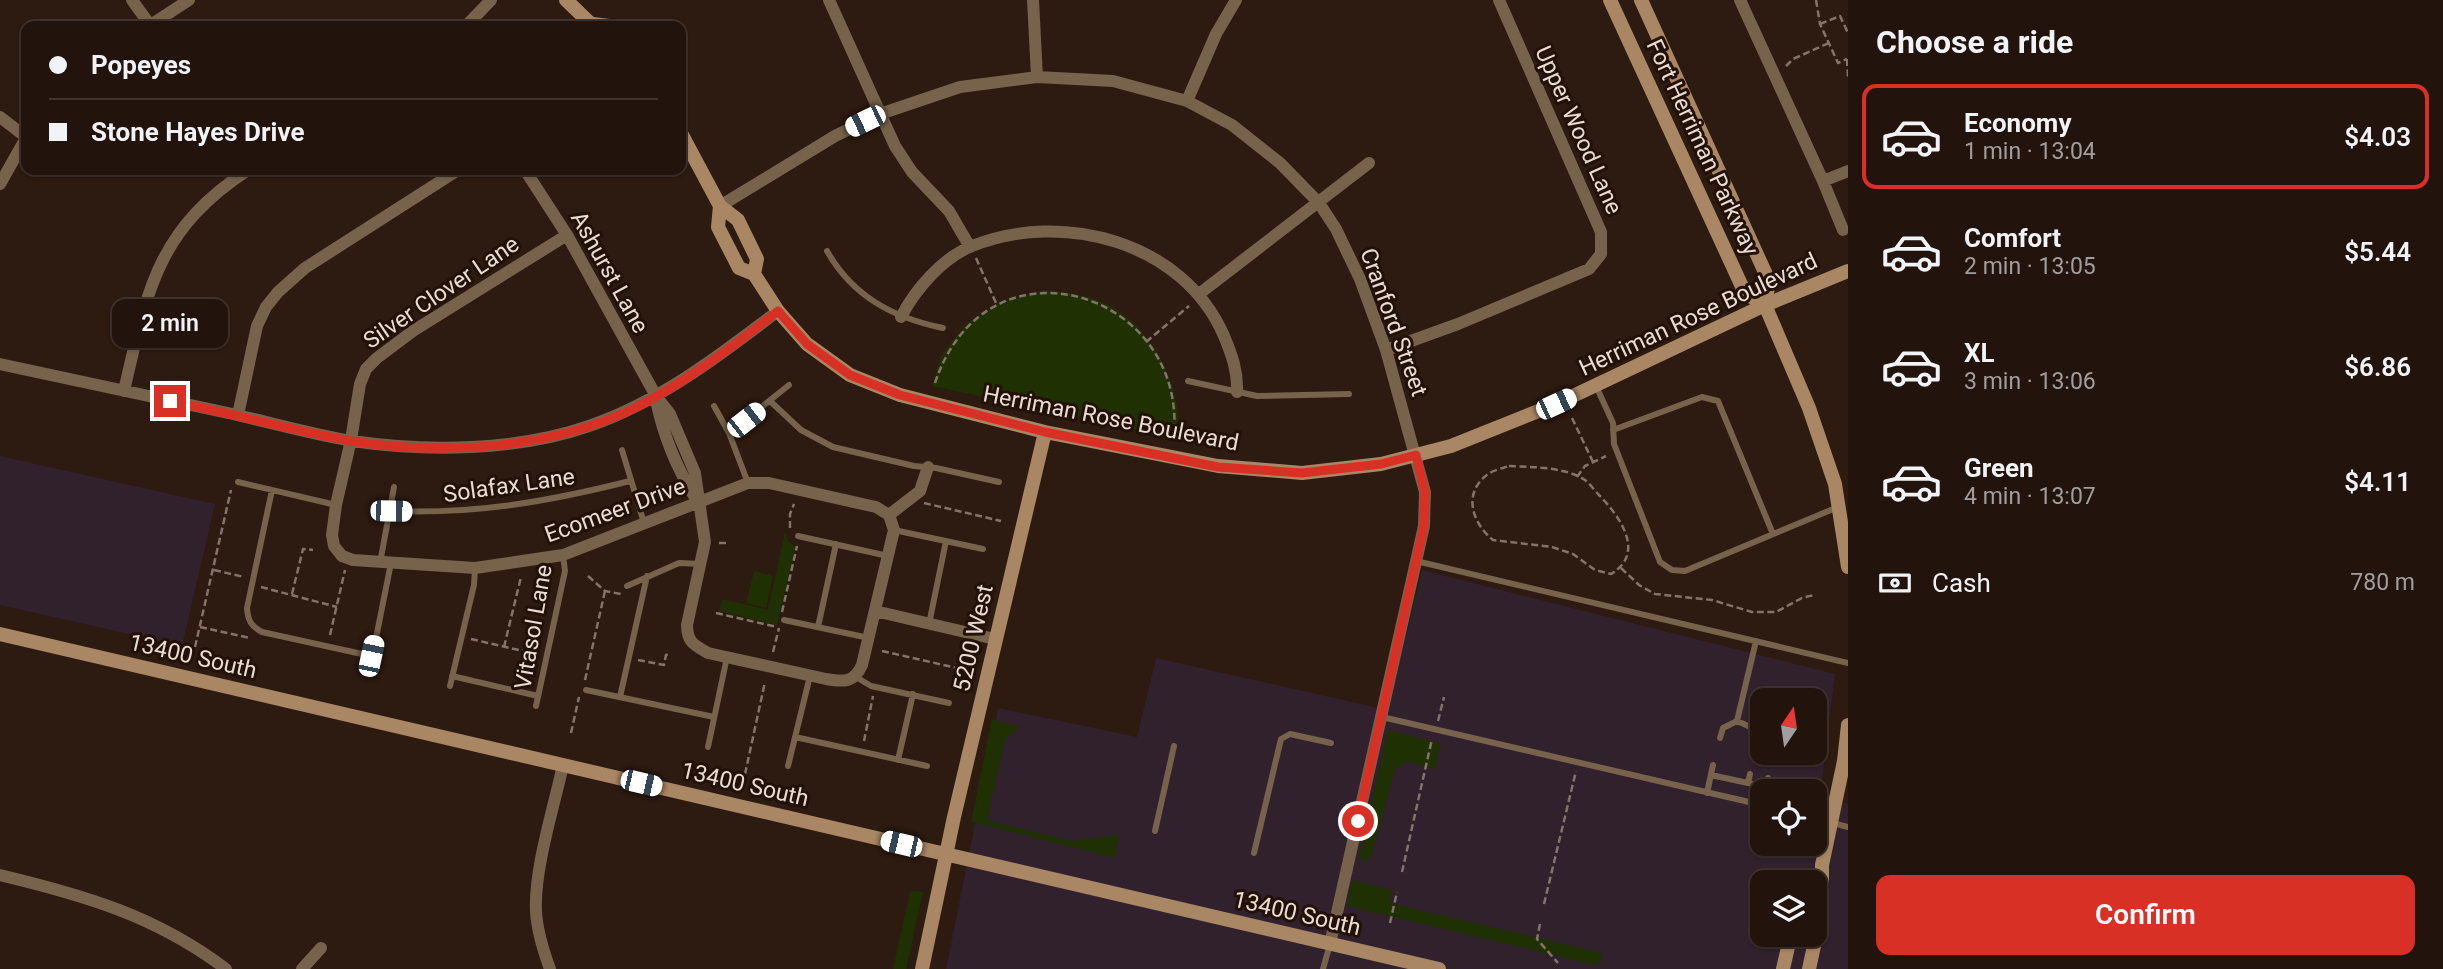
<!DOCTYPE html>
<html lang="en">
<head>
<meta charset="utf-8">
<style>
	body { margin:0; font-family:Roboto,sans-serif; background:#2a1d15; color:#f1f3f6; height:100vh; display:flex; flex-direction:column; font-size:26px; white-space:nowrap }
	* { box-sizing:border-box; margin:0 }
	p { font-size:23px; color:#a29e9d }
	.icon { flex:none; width:38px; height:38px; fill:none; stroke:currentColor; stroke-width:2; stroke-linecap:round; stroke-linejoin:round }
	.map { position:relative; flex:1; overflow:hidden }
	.drawer { display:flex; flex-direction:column; background:#22140c; width:595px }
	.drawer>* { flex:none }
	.top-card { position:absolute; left:21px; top:21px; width:665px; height:154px; border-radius:14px; box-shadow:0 2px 5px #0004,0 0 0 2px #3f332d; display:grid; align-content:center; height:154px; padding:0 28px; background:#22140c }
	.needle { width:46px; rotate:13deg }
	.fabs { position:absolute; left:1750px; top:688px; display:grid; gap:14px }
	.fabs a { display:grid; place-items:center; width:77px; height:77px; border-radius:14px; background:#22140c; box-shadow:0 2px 5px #0004,0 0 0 2px #3f332d; font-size:35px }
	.end { position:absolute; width:32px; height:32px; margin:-16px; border:9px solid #d93025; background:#fff; box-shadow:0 0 0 4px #fff }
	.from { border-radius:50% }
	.bubble { position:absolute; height:49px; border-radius:14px; background:#22140c; box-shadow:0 2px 5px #0004,0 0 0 2px #3f332d; font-size:23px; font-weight:600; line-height:49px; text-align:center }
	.car { position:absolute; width:21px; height:42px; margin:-21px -10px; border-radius:9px; box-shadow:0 0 5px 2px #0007; background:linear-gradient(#fff 24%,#345 0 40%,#fff 0 76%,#345 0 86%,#fff 0) }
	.top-card b { display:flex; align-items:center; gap:24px; height:66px; font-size:26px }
	.top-card b+b { border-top:2px solid #3f332d }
	.top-card i { width:18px; height:18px; background:#f1f3f6 }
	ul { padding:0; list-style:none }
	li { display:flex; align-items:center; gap:21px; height:105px; margin:0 14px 10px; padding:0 14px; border:4px solid transparent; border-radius:14px }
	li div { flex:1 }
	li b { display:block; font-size:26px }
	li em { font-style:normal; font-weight:600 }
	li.current { border-color:#d93025 }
	li>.icon { width:63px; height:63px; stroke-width:1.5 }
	h2 { padding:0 28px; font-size:32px; line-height:84px }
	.pay { display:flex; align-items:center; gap:18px; height:77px; padding:0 28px; font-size:26px }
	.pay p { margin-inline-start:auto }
	.action { display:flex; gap:14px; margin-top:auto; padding:14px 28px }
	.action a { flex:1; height:80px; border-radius:14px; background:#d93025; color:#fff; font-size:28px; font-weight:600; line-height:80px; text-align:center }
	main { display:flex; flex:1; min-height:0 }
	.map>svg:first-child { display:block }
	.commercial { fill:#30212d; fill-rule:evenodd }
	.green { fill:#1f3103 }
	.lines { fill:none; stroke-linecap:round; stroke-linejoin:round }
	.path { stroke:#83736a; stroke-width:2.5; stroke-dasharray:7 3.5; stroke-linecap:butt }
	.lane { stroke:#77624c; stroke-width:6 }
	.street { stroke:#77624c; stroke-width:12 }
	.secondary { stroke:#aa8764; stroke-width:14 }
	.route { stroke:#d93025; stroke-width:9 }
	.labels { text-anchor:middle; stroke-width:6; stroke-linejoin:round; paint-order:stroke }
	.street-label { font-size:23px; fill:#e9dcd5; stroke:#231107 }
</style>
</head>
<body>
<main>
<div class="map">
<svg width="1848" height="969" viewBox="0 0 1848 969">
	<rect width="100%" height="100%" fill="#2d1a10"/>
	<path class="commercial" d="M0,456L215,504L182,646L0,605Z
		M1422,570L1835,674L1820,796L1848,804V969H946L998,708L1137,737L1156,658L1388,710ZM1762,700H1815V752H1762ZM1762,791H1815V844H1762ZM1762,882H1815V934H1762Z"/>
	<path class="green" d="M1045,290C1059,292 1075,293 1088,297C1136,310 1169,359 1177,406C1179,416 1177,428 1177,438L932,386L941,356L966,324L999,302Z
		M785,532L788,541L795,547L777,625L719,611L722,599L768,610Z
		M754,571L773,576L766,608L746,603Z
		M992,719L1021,727L1005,739L987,820L1072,841L1119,835L1115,858L971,822Z
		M1388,730L1440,743L1435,769L1407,762L1395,769L1371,858L1363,862L1359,858Z
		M1352,880L1392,890L1390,903L1602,953L1599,966L1347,906Z
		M910,891L923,892L906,969H893Z"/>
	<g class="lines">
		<path class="path" d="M1816,0L1820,24L1838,63L1847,59
			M1820,24L1840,16L1848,33
			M1847,59L1848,77
			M1786,66L1793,59L1829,43
			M976,258L996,303
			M1146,342L1189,306
			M935,383C986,229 1186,290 1174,435
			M1572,418L1593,462
			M1509,466C1532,467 1566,467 1585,480C1590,484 1595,491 1600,496C1620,517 1646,553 1611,574L1595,570L1573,554L1552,547L1493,540C1472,523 1462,493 1488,474C1494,470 1503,468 1509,466Z
			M1577,477L1585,466L1606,456
			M924,503L1001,521
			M790,528V514L794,504
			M719,543H729
			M1621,568L1639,585L1655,594L1712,600L1752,612H1776L1802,598L1814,595
			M214,570L244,577
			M588,576L605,591L621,594
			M261,587L337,607
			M292,594L303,549L313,550
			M782,612L797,546
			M716,613L777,627
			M200,627L250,638
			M330,635L345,570
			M471,639L536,654
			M195,647L231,490
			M504,647L521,577
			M882,651L970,671
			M773,652L779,628
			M638,660L664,665L666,655L671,653
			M585,680L605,591
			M1438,721L1444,697
			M571,733L579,697
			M864,741L873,696
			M745,774L765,682
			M1402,872L1432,739
			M1544,904L1576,771
			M1390,923L1397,892
			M1540,924L1537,939L1558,963"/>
		<path class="lane" d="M827,251C853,297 894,318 943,328
			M1188,381L1257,396L1349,394
			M1596,386L1613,423L1614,444L1660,562L1672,570L1685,571L1838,507
			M770,401L801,430L833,447L914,466L936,468L999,482
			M714,406L729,433L748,483
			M1613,430L1702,397L1718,401L1773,534
			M729,433L789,385
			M622,450L644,523
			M238,482L336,505
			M272,490L247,608C248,621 251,626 262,632L371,656
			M391,511C476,514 547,502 630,481
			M894,530L983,549
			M798,536L888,556
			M1416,561L1848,663
			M380,563L394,487
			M627,586L679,563L701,564
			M784,620L869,638
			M929,624L946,541
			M818,627L836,544
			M370,668L391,563
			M452,676L538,696
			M856,677L871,686L949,703
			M450,686L474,585L475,568
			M586,690L714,717
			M620,697L647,576
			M536,706L565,571L563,555
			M1382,717L1762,805
			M1737,721L1756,641
			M795,737L927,766
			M1720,738L1723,728L1737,721L1762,732
			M1757,746L1760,730
			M708,747L727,657
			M898,760L913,694
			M788,766L810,676
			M1750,774L1748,783L1767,786
			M1711,775L1748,783
			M1766,791L1768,778
			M1707,793L1713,765
			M1815,818L1848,827
			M1155,831L1174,746
			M1254,853L1281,739L1290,734L1331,743
			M1323,969L1330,944"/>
		<path class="street" d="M132,0L150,25
			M829,0L895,146L912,172L949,211L970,247
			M1033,0L1037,77
			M1740,0L1823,181L1843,230
			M149,26L189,0
			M466,26L491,0
			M1187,101L1216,34L1236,0
			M0,117L26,137
			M525,170L567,235L656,396L670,414L695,473L705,542L687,625C687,642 694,645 708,653L826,679C844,682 854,683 862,665L894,530L889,515
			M1823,181L1848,171
			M0,184L26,138
			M720,206L835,136L880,114L960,87L1037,77L1113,81L1187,101L1232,125L1280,163L1319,203L1336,229L1360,279L1386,350L1425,492L1424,526L1330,944
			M567,235L413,331L377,358L366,369L360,384L351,440L336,505L332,535L334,546L342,556L353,560L475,568L563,555L748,483H769L876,507L889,515
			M1199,294L1369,163
			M901,317C915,290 942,258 972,246C1062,210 1183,241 1224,336C1232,355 1238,372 1237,392
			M1386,350L1458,324L1589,269L1601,254V232L1499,0
			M0,364C76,381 152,397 228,413C269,422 311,434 352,441C427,452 517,451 589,426C659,402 719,356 778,311
			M124,391C147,292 156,230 248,170
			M656,400C663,434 677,469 696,499
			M238,415L257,326L266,307L278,292L305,268L458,170
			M889,515L920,491L928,467
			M875,611L995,639
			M0,875C84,895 156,916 226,969
			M302,969L321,948
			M550,969C543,950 537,931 536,911C534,869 554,807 563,765"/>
		<path class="secondary" d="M566,0L593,26
			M1610,0L1745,293L1765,305L1809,408L1835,484L1848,567
			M1641,0L1769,281L1765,305
			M593,24L609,26
			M681,133L720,206L738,220L757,259L754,274
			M720,206L718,227L739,268L754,274L778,311L807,344L850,375L900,395L1045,432L1218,466L1302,473L1381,464L1451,446L1556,404L1765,305L1848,271
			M0,634L1439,969
			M922,969L954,817L1045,432
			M1783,969L1791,934
			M1809,969L1822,909V865L1844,761L1848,725"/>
	</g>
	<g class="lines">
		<path class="route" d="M170,401C230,413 290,430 351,441C443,456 548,449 633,409C685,383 732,347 778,311L807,344L850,375L900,395L1045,432L1218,467L1302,473L1381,464L1416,455L1425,492L1424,526L1358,821"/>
	</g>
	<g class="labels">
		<g class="street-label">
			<text transform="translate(1579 130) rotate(66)" y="8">Upper Wood Lane</text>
			<text transform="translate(1703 147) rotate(65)" y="8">Fort Herriman Parkway</text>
			<text transform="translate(610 272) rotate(61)" y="8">Ashurst Lane</text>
			<text transform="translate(441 292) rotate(-34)" y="8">Silver Clover Lane</text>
			<text transform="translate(1698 314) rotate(-25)" y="8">Herriman Rose Boulevard</text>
			<text transform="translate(1394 322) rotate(70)" y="8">Cranford Street</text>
			<text transform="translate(1111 418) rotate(11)" y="8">Herriman Rose Boulevard</text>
			<text transform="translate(509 485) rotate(-8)" y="8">Solafax Lane</text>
			<text transform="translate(615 510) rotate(-20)" y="8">Ecomeer Drive</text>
			<text transform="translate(533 627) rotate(-80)" y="8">Vitasol Lane</text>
			<text transform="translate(973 638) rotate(-77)" y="8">5200 West</text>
			<text transform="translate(193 656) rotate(13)" y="8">13400 South</text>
			<text transform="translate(745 784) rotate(13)" y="8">13400 South</text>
			<text transform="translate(1297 913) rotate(13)" y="8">13400 South</text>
		</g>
	</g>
</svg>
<div class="fabs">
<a><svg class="needle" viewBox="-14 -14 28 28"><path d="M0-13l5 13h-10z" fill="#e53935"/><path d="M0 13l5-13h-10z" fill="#a29e9d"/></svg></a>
<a><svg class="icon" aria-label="locate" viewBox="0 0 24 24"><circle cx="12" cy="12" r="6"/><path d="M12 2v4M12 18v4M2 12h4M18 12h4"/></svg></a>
<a><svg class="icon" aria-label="layers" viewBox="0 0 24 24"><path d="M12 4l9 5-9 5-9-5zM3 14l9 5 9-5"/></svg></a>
</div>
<i class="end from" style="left:1358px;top:821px"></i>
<i class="end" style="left:170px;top:401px"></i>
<div class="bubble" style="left:112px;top:299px;width:116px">2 min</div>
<i class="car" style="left:865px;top:121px;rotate:244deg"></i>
<i class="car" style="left:1556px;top:404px;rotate:65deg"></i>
<i class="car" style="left:746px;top:420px;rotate:52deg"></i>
<i class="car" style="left:391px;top:511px;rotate:91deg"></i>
<i class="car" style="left:371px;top:656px;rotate:12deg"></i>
<i class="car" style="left:641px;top:783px;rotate:103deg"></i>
<i class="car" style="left:901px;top:844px;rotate:283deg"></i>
<div class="top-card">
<b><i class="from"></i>Popeyes</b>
<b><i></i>Stone Hayes Drive</b>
</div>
</div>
<section class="drawer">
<h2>Choose a ride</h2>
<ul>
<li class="current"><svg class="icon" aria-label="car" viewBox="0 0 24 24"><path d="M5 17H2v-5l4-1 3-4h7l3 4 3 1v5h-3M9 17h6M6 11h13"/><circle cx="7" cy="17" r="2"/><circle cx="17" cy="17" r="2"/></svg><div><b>Economy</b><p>1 min · 13:04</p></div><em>$4.03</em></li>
<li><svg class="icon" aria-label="car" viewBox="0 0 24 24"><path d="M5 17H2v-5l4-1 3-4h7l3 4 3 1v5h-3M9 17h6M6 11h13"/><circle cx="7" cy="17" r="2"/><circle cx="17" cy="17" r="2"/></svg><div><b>Comfort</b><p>2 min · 13:05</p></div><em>$5.44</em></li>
<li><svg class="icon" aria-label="car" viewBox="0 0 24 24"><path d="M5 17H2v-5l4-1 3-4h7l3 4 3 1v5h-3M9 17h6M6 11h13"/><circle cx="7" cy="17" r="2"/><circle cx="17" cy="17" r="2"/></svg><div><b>XL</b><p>3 min · 13:06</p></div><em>$6.86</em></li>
<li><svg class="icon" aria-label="car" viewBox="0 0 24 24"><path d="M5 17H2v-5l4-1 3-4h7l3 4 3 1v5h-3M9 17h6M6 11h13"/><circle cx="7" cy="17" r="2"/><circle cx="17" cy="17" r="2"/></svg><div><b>Green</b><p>4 min · 13:07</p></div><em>$4.11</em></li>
</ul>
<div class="pay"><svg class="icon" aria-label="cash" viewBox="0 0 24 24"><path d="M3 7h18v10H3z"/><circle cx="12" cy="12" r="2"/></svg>Cash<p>780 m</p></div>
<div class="action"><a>Confirm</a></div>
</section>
</main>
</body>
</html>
